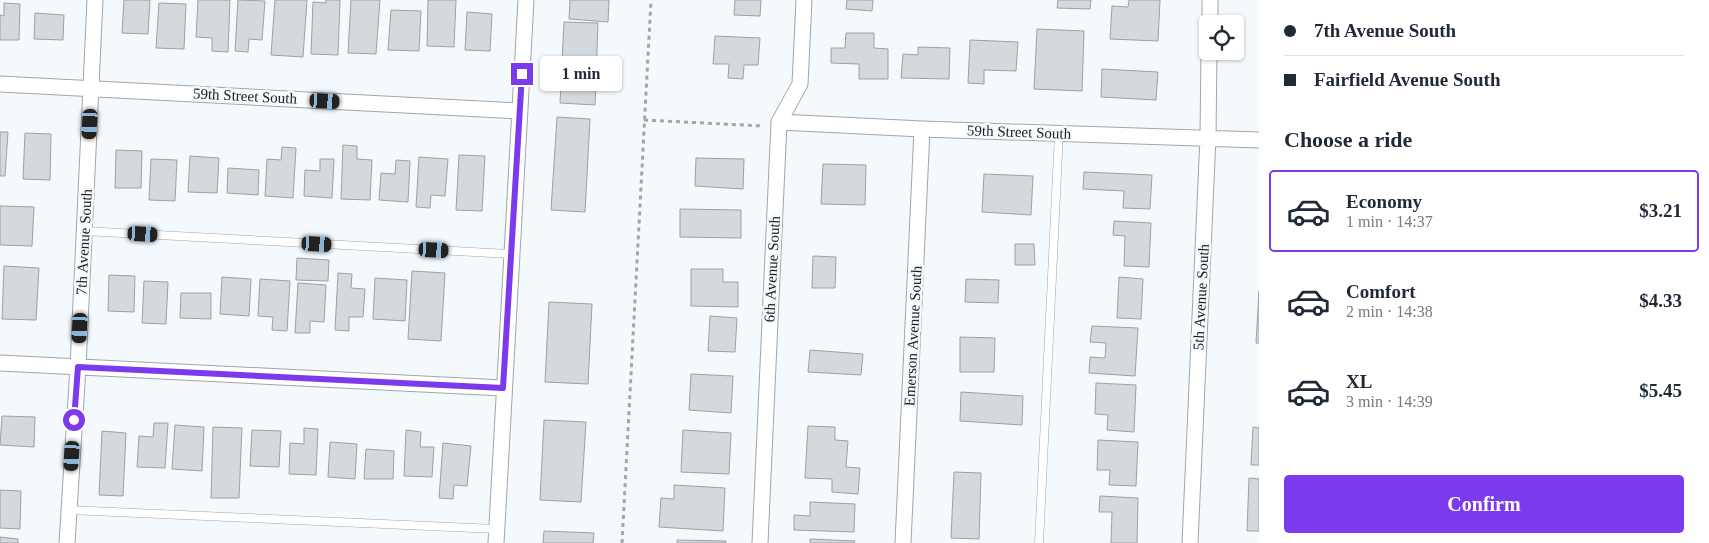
<!DOCTYPE html>
<html lang="en">
<head>
<meta charset="utf-8">
<style>
	body { margin:0; font-family:"Times New Roman",serif; background:#f6f6f7; color:#1f2937; height:100vh; display:flex; flex-direction:column; font-size:19px; white-space:nowrap }
	* { box-sizing:border-box; margin:0 }
	p { font-size:16px; color:#747a83 }
	.icon { flex:none; width:28px; height:28px; fill:none; stroke:currentColor; stroke-width:2; stroke-linecap:round; stroke-linejoin:round }
	.map { position:relative; flex:1; overflow:hidden }
	.details { display:flex; flex-direction:column; background:#fff; width:450px }
	.details>* { flex:none }
	.hud { display:grid; align-content:center; height:110px; padding:0 25px; background:#fff }
	.fabs { position:absolute; left:1199px; top:15px; display:grid; gap:10px }
	.fabs a { display:grid; place-items:center; width:45px; height:45px; border-radius:5px; background:#fff; box-shadow:0 1px 4px #0004; font-size:25px }
	.end { position:absolute; width:22px; height:22px; margin:-11px; border:6px solid #7c3aed; background:#fff; box-shadow:0 0 0 2px #fff }
	.from { border-radius:50% }
	.bubble { position:absolute; height:35px; border-radius:5px; background:#fff; box-shadow:0 1px 4px #0004; font-size:16px; font-weight:600; line-height:35px; text-align:center }
	.car { position:absolute; width:15px; height:30px; margin:-15px -8px; border-radius:6px; box-shadow:0 0 4px 1px #0007; background:linear-gradient(#222 24%,#8ab4d8 0 40%,#222 0 76%,#8ab4d8 0 86%,#222 0) }
	.hud b { display:flex; align-items:center; gap:18px; height:48px; font-size:19px }
	.hud b+b { border-top:1px solid #e0e1e3 }
	.hud i { width:12px; height:12px; background:#1f2937 }
	ul { padding:0; list-style:none }
	li { display:flex; align-items:center; gap:15px; height:82px; margin:0 10px 8px; padding:0 15px; border:2px solid transparent; border-radius:5px }
	li div { flex:1 }
	li b { display:block; font-size:19px }
	li em { font-style:normal; font-weight:600 }
	li.selected { border-color:#7c3aed }
	li>.icon { width:45px; height:45px; stroke-width:1.5 }
	h2 { padding:0 25px; font-size:22px; line-height:60px }
	.action { display:flex; gap:10px; margin-top:auto; padding:10px 25px }
	.action a { flex:1; height:58px; border-radius:5px; background:#7c3aed; color:#fff; font-size:20px; font-weight:600; line-height:58px; text-align:center }
	main { display:flex; flex:1; min-height:0 }
	.map>svg:first-child { display:block }
	.building { fill:#d4d9de; stroke:#9ca1a5 }
	.lines { fill:none; stroke-linecap:round; stroke-linejoin:round }
	.service-casing { stroke:#a1a6aa; stroke-width:9 }
	.minor-casing { stroke:#a1a6aa; stroke-width:17 }
	.path { stroke:#a3a7aa; stroke-width:3; stroke-dasharray:4 4; stroke-linecap:butt }
	.service { stroke:#fff; stroke-width:8 }
	.minor { stroke:#fff; stroke-width:15 }
	.route { stroke:#7c3aed; stroke-width:6 }
	.labels { text-anchor:middle; stroke-width:5; stroke-linejoin:round; paint-order:stroke }
	.street-label { font-size:15px; fill:#1d1e20; stroke:#f3f9fd }
</style>
</head>
<body>
<main>
<div class="map">
<svg width="1259" height="543" viewBox="0 0 1259 543">
	<rect width="100%" height="100%" fill="#f3f9fd"/>
	<path class="building" d="M124,0H150L148,34L122,33Z
		M198,0H230L228,52L212,51V38L196,37Z
		M238,0L265,1L262,40L249,39L248,52L235,51Z
		M275,0H307L303,57L271,55Z
		M326,0H340L338,55L311,54L313,2L326,3Z
		M351,0H380L376,54L348,53Z
		M428,0H456L454,47L427,46Z
		M570,0H609L608,22L569,19Z
		M735,0H761L760,16L734,15Z
		M847,0H873L872,11L846,9Z
		M1058,0H1091L1090,9L1057,8Z
		M1129,0H1160L1158,41L1110,39L1112,6L1128,7Z
		M4,3L20,4L19,40H0V15L4,16Z
		M159,3L186,4L184,49L156,48Z
		M391,10L421,11L419,51L388,50Z
		M467,12L492,14L490,51L465,50Z
		M35,13L64,15L63,40L34,39Z
		M564,22L598,23L595,105L560,103Z
		M1037,29L1084,31L1082,91L1034,89Z
		M846,33H874V48L888,49V79H859V64L831,63V48H845Z
		M715,36L760,38L758,65H744L743,79L728,78L729,64H713Z
		M970,40L1018,42L1016,71L984,70V84L968,83Z
		M918,47L950,48L949,79L901,78L903,54L918,55Z
		M1102,69L1158,72L1156,100L1101,97Z
		M557,117L590,119L585,212L551,210Z
		M0,132H8L5,176H0Z
		M25,133L51,134L50,180L23,179Z
		M343,145L357,146V159L372,160L370,200L341,199Z
		M282,147L296,148L293,198L265,196L267,159L281,160Z
		M116,150L142,151L141,188H115Z
		M459,155L485,156L482,211L456,210Z
		M190,156L219,158L217,193L188,192Z
		M419,157L448,159L445,196L431,195L430,208L416,207Z
		M696,158L744,159L743,189L695,186Z
		M151,159L177,160L175,201L149,200Z
		M320,159H334L332,198L304,196L305,170L320,171Z
		M396,160L410,161L408,202L379,200L381,173L395,174Z
		M823,164L866,165L865,205L821,204Z
		M228,168L259,170L258,195L227,193Z
		M1084,172L1152,175L1150,209L1123,208L1124,191L1083,189Z
		M984,174L1033,176L1031,215L982,212Z
		M0,206L34,207L32,246L0,245Z
		M680,209L741,210V238L680,237Z
		M1114,221L1151,223L1149,267L1124,266L1125,236L1113,235Z
		M1015,244H1034L1035,265H1015Z
		M813,256L836,257L835,288H812Z
		M297,258L329,260L328,281L296,280Z
		M4,266L39,268L36,320L2,319Z
		M691,269H723V282H738V307L691,306Z
		M412,271L445,273L441,341L408,339Z
		M338,273L352,274L351,288L365,289L363,317H349V331L335,330Z
		M109,275L135,276L134,312L108,311Z
		M222,277L251,279L249,316L220,314Z
		M1119,277L1143,279L1141,319L1117,318Z
		M375,278L407,280L405,321L373,319Z
		M260,279L290,281L287,331L272,330L273,317L258,316Z
		M966,279L999,280L998,303L965,302Z
		M144,281L168,282L166,324L142,323Z
		M298,283L326,285L324,322L310,321V333H295Z
		M1259,291V343H1256Z
		M181,293H211V319L180,318Z
		M549,302L592,304L588,384L545,382Z
		M710,316L737,318L735,352L708,351Z
		M1092,326L1138,328L1135,376L1089,373L1090,357L1105,358L1106,343L1090,342Z
		M960,337L995,338L994,372H960Z
		M810,350L863,354L861,375L808,372Z
		M691,374L733,376L731,413L689,410Z
		M1096,383L1136,385L1134,432L1107,430L1108,415L1095,414Z
		M961,392L1023,396L1022,425L960,421Z
		M2,416L35,417L34,447L0,445Z
		M544,420L586,422L581,502L540,500Z
		M154,423H168L165,468L137,467L139,436L153,437Z
		M175,425L204,427L202,471L172,469Z
		M808,426L835,427V440L848,441L846,467L860,468L858,494L832,492V479L805,478Z
		M213,427L242,428L239,498H211Z
		M1253,427L1259,428V465H1251Z
		M304,428L318,429L316,475L289,474L290,443L304,444Z
		M252,430L281,431L279,467L250,466Z
		M406,430L421,432L420,447H434L432,477L404,476Z
		M683,430L731,433L729,474L681,472Z
		M102,431L126,433L123,496L99,495Z
		M1098,440L1138,442L1136,486L1109,485L1110,470H1097Z
		M330,442L357,444L355,479L328,477Z
		M443,443L471,446L467,486L454,485L453,499L439,498Z
		M366,449L394,451L393,479H364Z
		M954,472L981,473L979,539L951,538Z
		M1249,478L1259,479V531H1247Z
		M674,485L725,488L723,531L659,527L661,498L674,499Z
		M0,490L21,491L20,529L0,528Z
		M1100,496L1138,498L1137,543H1111L1112,512H1099Z
		M810,502L855,504L854,532L794,530V515L810,516Z
		M544,531L594,533L593,543H543Z
		M0,537L18,539V543H0Z
		M810,539L855,541L854,543H810Z
		M677,540L726,541V543H677Z"/>
	<g class="lines">
		<g class="service-casing">
			<path id="service" d="M84,231L512,254
				M69,510L496,529
				M1039,543L1059,133"/>
		</g>
		<g class="minor-casing">
			<path id="minor" d="M1210,24V0
				M0,84L520,111
				M779,122L922,129L1259,140
				M0,363L503,388
				M67,543L78,367L95,0
				M496,543L526,0
				M760,543L779,122L800,84L804,0
				M903,543L922,129
				M1190,543L1208,137L1209,51"/>
		</g>
		<path class="path" d="M644,120L763,126
			M622,543L651,0"/>
		<use href="#service" class="service"/>
		<use href="#minor" class="minor"/>
	</g>
	<g class="lines">
		<path class="route" d="M74,420L78,367L503,388L522,74"/>
	</g>
	<g class="labels">
		<g class="street-label">
			<text transform="translate(245 96) rotate(3)" y="5">59th Street South</text>
			<text transform="translate(1019 132) rotate(2)" y="5">59th Street South</text>
			<text transform="translate(84 242) rotate(-87)" y="5">7th Avenue South</text>
			<text transform="translate(772 269) rotate(-87)" y="5">6th Avenue South</text>
			<text transform="translate(1201 297) rotate(-87)" y="5">5th Avenue South</text>
			<text transform="translate(913 336) rotate(-87)" y="5">Emerson Avenue South</text>
		</g>
	</g>
</svg>
<div class="fabs">
<a><svg class="icon" aria-label="locate" viewBox="0 0 24 24"><circle cx="12" cy="12" r="6"/><path d="M12 2v4M12 18v4M2 12h4M18 12h4"/></svg></a>
</div>
<i class="end from" style="left:74px;top:420px"></i>
<i class="end" style="left:522px;top:74px"></i>
<div class="bubble" style="left:540px;top:56px;width:82px">1 min</div>
<i class="car" style="left:325px;top:101px;rotate:93deg"></i>
<i class="car" style="left:90px;top:124px;rotate:183deg"></i>
<i class="car" style="left:143px;top:234px;rotate:93deg"></i>
<i class="car" style="left:317px;top:244px;rotate:93deg"></i>
<i class="car" style="left:434px;top:250px;rotate:93deg"></i>
<i class="car" style="left:80px;top:328px;rotate:183deg"></i>
<i class="car" style="left:72px;top:456px;rotate:184deg"></i>
</div>
<section class="details">
<div class="hud">
<b><i class="from"></i>7th Avenue South</b>
<b><i></i>Fairfield Avenue South</b>
</div>
<h2>Choose a ride</h2>
<ul>
<li class="selected"><svg class="icon" aria-label="car" viewBox="0 0 24 24"><path d="M5 17H2v-5l4-1 3-4h7l3 4 3 1v5h-3M9 17h6M6 11h13"/><circle cx="7" cy="17" r="2"/><circle cx="17" cy="17" r="2"/></svg><div><b>Economy</b><p>1 min · 14:37</p></div><em>$3.21</em></li>
<li><svg class="icon" aria-label="car" viewBox="0 0 24 24"><path d="M5 17H2v-5l4-1 3-4h7l3 4 3 1v5h-3M9 17h6M6 11h13"/><circle cx="7" cy="17" r="2"/><circle cx="17" cy="17" r="2"/></svg><div><b>Comfort</b><p>2 min · 14:38</p></div><em>$4.33</em></li>
<li><svg class="icon" aria-label="car" viewBox="0 0 24 24"><path d="M5 17H2v-5l4-1 3-4h7l3 4 3 1v5h-3M9 17h6M6 11h13"/><circle cx="7" cy="17" r="2"/><circle cx="17" cy="17" r="2"/></svg><div><b>XL</b><p>3 min · 14:39</p></div><em>$5.45</em></li>
</ul>
<div class="action"><a>Confirm</a></div>
</section>
</main>
</body>
</html>
